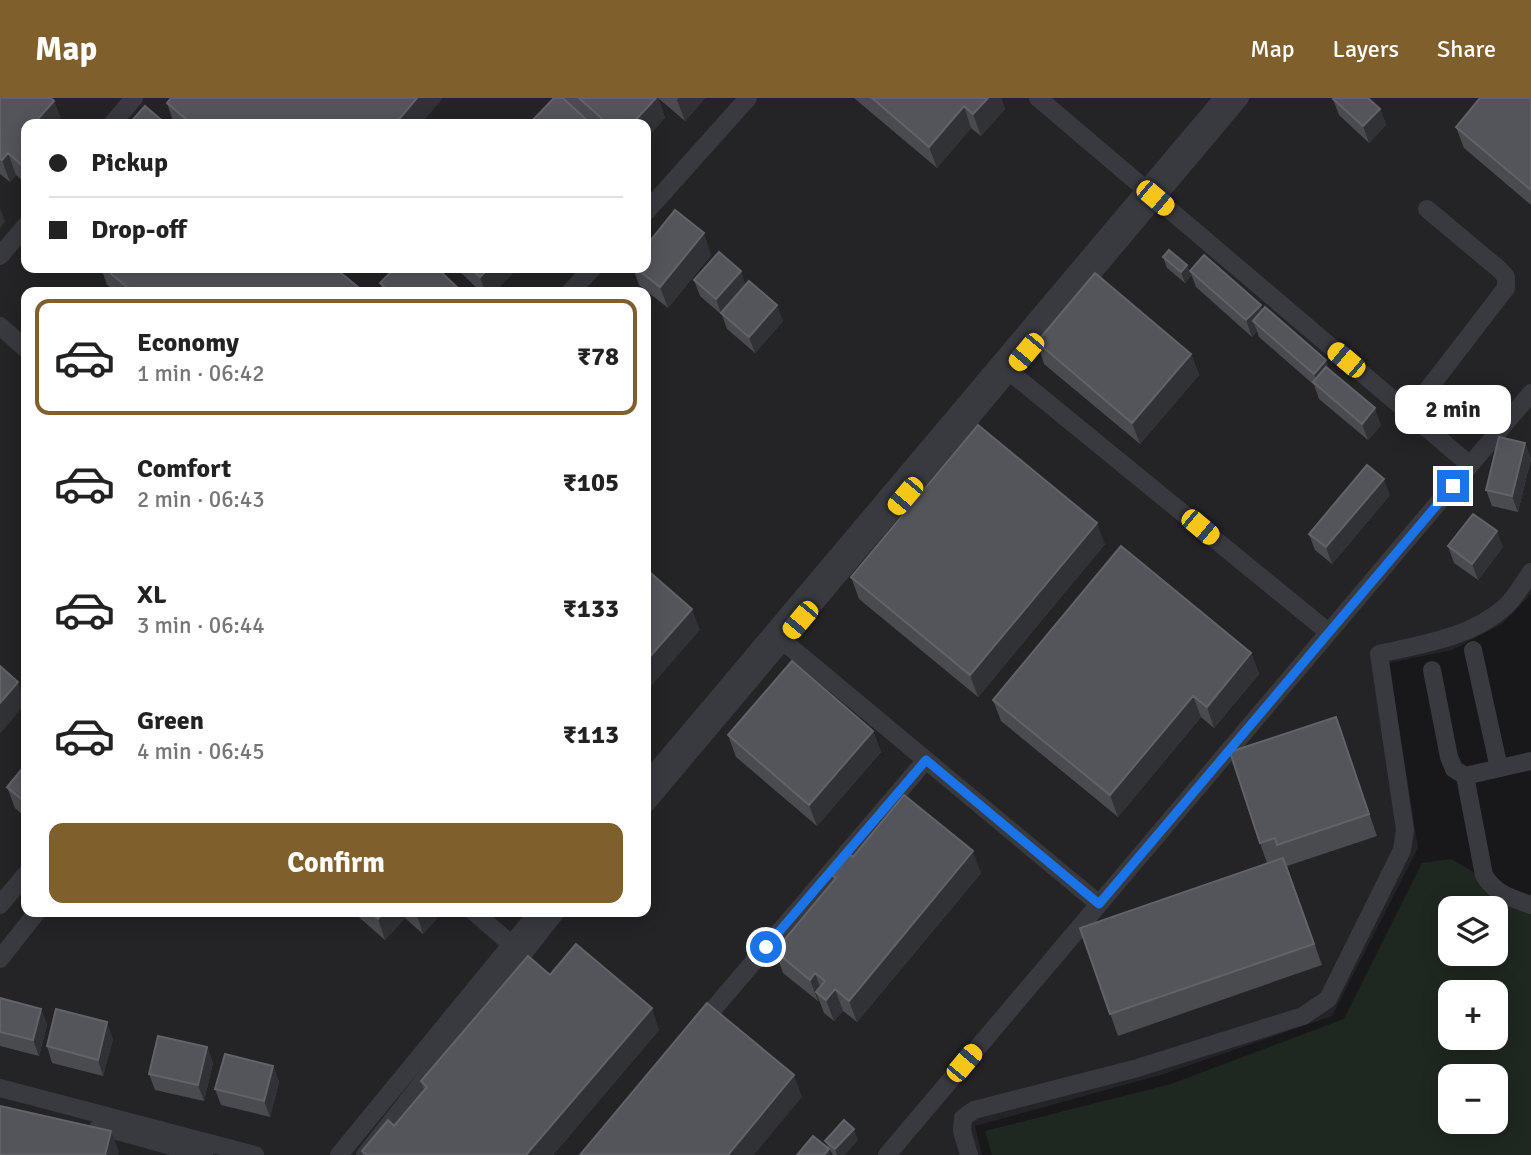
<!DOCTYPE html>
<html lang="en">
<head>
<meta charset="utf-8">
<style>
	body { margin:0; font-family:Signika,sans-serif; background:#f6f6f6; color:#222; height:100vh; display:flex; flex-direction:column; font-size:26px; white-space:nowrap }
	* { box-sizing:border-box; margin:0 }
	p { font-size:23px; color:#767676 }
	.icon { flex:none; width:38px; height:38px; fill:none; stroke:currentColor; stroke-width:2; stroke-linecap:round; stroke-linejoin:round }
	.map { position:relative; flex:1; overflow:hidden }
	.panel { position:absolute; left:21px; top:189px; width:630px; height:630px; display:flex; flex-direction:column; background:#fff; border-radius:14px; box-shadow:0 4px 18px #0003 }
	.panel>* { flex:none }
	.guide { position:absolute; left:21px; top:21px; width:630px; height:154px; border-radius:14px; box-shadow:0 4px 18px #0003; display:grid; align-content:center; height:154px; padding:0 28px; background:#fff }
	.tools { position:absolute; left:1438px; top:798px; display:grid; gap:14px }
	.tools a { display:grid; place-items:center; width:70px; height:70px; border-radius:14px; background:#fff; box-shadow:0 4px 18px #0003; font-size:35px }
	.end { position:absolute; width:32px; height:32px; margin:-16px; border:9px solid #1a73e8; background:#fff; box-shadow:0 0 0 4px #fff }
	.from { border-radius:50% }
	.bubble { position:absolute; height:49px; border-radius:14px; background:#fff; box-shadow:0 4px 18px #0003; font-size:23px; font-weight:800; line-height:49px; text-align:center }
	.car { position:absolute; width:21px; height:42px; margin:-21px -10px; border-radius:9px; box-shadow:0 0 5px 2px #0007; background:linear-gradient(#f5c518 24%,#345 0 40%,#f5c518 0 76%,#345 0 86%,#f5c518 0) }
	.guide b { display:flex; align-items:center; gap:24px; height:66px; font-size:26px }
	.guide b+b { border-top:2px solid #e0e0e0 }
	.guide i { width:18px; height:18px; background:#222 }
	ul { padding:12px 0 0; list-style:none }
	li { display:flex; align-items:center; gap:21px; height:116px; margin:0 14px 10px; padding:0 14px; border:4px solid transparent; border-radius:14px }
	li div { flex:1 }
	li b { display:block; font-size:26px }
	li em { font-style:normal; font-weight:800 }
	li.current { border-color:#7f602c }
	li>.icon { width:63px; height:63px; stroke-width:1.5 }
	.cta { display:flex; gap:14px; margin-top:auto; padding:14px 28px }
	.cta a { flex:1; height:80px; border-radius:14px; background:#7f602c; color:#fff; font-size:28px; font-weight:800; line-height:80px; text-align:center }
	header { display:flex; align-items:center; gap:42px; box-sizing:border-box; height:98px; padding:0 35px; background:#7f602c; color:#fff }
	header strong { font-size:33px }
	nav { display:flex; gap:38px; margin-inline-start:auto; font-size:24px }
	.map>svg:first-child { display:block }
	.built { fill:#242427; fill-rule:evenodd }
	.green { fill:#1f2820; fill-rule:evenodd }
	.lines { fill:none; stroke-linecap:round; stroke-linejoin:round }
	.minor { stroke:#393a3f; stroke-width:18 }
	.wall { fill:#494b4f }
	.shaded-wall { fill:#313235 }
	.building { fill:#54555a; stroke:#616369; stroke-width:2 }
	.route { stroke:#1a73e8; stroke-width:9 }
</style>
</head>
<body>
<header>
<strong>Map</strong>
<nav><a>Map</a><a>Layers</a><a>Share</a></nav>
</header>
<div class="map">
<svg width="1531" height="1057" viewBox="0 0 1531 1057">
	<rect width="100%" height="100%" fill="#18181a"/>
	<path class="built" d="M0,0H1531V496L1502,526L1452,552L1389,565L1418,750L1332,918L1164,976L975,1028L982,1057H0ZM26,26H646V170H26ZM26,194H646V814H26Z"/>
	<path class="green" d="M1451,761L1531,808V1057H992L985,1033L1171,986L1344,921L1422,765ZM1451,810H1496V856H1451ZM1451,894H1496V940H1451ZM1451,978H1496V1024H1451Z"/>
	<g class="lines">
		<path class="minor" d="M1038,0L1470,367
			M112,26L134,0
			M646,114L748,0
			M0,158L26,127
			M570,194L593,170
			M0,228L26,251
			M1010,274L1327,533
			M1409,316L1506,190V179L1500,172L1427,111
			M783,543L1099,806
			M1473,552L1499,670
			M1432,572L1449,659L1454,671L1465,678L1484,777C1495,796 1511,800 1531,807
			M1465,678L1531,663
			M646,685L1223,0
			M646,706L1240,0
			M0,807L26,776
			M474,814L519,853
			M0,861L37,814
			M698,929L926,662
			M0,990L255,1057
			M99,1028L204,1057
			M339,1057L538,814
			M365,1057L556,814
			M887,1057L1531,295
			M969,1057L962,1033L963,1020L974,1012L1134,971L1303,918L1328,901L1402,752L1405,732L1379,556C1422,546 1470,540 1505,509C1515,500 1523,485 1531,474"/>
	</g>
	<path class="wall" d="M0,0L54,3L62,24L26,26V86L16,77L10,84L0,76Z
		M554,0H658L665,20L646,26H592Z
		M658,0H705L685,23Z
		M854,0H1001L1005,11L981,38L971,30L937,70Z
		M1531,0V107L1464,50L1456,29Z
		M1333,1L1380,11L1386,27L1369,45L1339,17Z
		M167,5L421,26H174Z
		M711,157L668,210L639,187L633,170H646Z
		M1163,159L1187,167L1191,178L1185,185L1167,170Z
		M101,170H335L364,194H116L107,187Z
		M456,170H518L494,194H481Z
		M741,173L745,187L783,223L755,255L727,231L722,217L700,198L694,182Z
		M1190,173L1263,212L1329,272L1381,327L1368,342L1319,301L1314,287L1259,239L1257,233L1252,239L1196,189Z
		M380,185L462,194H384Z
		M1037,244L1191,256L1199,277L1140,346L1044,266Z
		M1525,345L1531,361L1518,414L1492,408L1486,392Z
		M1390,397L1332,466L1315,452L1309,436Z
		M1105,446L978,599L859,501L851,479Z
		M1448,448L1503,449L1478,482L1454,465Z
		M1251,555L1259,576L1214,630L1201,619L1118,719L1001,623L993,602Z
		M1336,619L1377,738L1287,768L1322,867L1118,938L1080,830L1267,765L1260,745Z
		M873,633L881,654L817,728L736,659L728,637Z
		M26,666V720L15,710L7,689Z
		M853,759L981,775L857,924L843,913L834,923L824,915L819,902L818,903L783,875L775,853L834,783L831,776Z
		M353,814H434L437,820L423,836L405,820L385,842Z
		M550,877L659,932L553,1057H363L362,1053L394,1028L424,992L421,983Z
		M0,900L41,911L47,927L39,958L0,948Z
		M113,941L103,978L52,965L47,948Z
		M207,949L213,965L204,1003L155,992L149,976Z
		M273,968L279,984L270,1019L221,1007L215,991Z
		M858,1042L844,1057H833L828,1049L825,1043Z"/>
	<path class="shaded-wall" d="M417,0H443L421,26H395Z
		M656,0H658L665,20L646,42V26H632Z
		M679,0H705L685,23L677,2Z
		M988,0H1001L1005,11L981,38L973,16Z
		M54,3L62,24L60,26H37L36,23Z
		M964,8L971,30L937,70L929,49Z
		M1380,11L1386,27L1369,45L1363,28Z
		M8,55L16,77L10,84L2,62Z
		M0,110L5,124L0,130Z
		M704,135L711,157L668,210L660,189Z
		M1187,167L1191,178L1185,185L1181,174Z
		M489,170H518L494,194H485L480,179Z
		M741,173L746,189L721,215L716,201Z
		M777,207L783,223L755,255L749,239Z
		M1261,207L1267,223H1253L1257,233L1252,239L1246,222Z
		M1191,256L1199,277L1140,346L1132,325Z
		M1326,262L1332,279L1319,289L1314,276Z
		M1375,310L1381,327L1368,342L1362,326Z
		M1525,345L1531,361L1518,414L1512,398Z
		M1384,381L1390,397L1332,466L1326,449Z
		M1097,425L1105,446L978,599L970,577Z
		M1497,433L1503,449L1478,482L1472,466Z
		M692,511L700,532L646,594V563Z
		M1251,555L1259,576L1214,630L1207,609Z
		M18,584L26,605L0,636V605Z
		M1193,598L1201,619L1118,719L1110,697Z
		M873,633L881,654L817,728L809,707Z
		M973,753L981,775L857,924L849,903Z
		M384,814H403L405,820L385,842L378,821Z
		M416,814H434L437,820L423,836Z
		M815,875L823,897L816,894L819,902L818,903L810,882Z
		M835,891L843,913L834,923L826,902Z
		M652,910L659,932L553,1057H526Z
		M41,911L47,927L39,958L33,942Z
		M107,924L113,941L103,978L98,962Z
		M207,949L213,965L204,1003L198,987Z
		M273,968L279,984L270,1019L264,1003Z
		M794,977L802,999L754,1057H728Z
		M854,1031L858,1042L844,1057H837L835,1051Z
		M111,1033L119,1054L118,1057H105Z
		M829,1051L831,1057H824Z"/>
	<path class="building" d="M0,0H51L54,3L36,23L40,26H26V71L8,55L2,62L0,61Z
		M171,0H417L395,26H192L167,5Z
		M554,0H563L591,26H529Z
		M579,0H656L632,26H608Z
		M872,0H988L973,16L964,8L929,49Z
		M1334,0H1368L1380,11L1363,28L1333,1Z
		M1480,0H1531V92L1456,29Z
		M145,8L166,26H129Z
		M675,112L704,135L660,189L636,170H646V148Z
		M1169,152L1187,167L1181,174L1163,159Z
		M719,154L741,173L716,201L694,182Z
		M1204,157L1261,207L1246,222L1190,173Z
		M104,170H335L364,194H133Z
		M395,170H437L462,194H390L380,185Z
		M470,170H489L480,179Z
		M1095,175L1191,256L1132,325L1037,244Z
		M749,183L777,207L749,239L721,215Z
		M1265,209L1326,262L1314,276L1253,223Z
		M1326,269L1375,310L1362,326L1313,284Z
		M978,327L1097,425L970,577L851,479Z
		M1499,339L1525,345L1512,398L1486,392Z
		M1367,367L1384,381L1326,449L1309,436Z
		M1473,416L1497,433L1472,466L1448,448Z
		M1121,448L1251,555L1207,609L1193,598L1110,697L993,602Z
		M646,471L692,511L646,563Z
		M792,563L873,633L809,707L728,637Z
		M0,568L18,584L0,605Z
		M1336,619L1369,716L1277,747L1275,740L1260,745L1230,654Z
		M26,666V705L7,689Z
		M904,697L973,753L849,903L835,891L826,902L816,894L825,883L815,875L810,882L775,853L836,780L831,776L848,755L853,759Z
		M1283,760L1314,846L1110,916L1080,830Z
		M369,814H384L378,821Z
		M576,846L652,910L526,1057H367L362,1053L388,1022L394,1028L427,989L421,983L528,858L550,877Z
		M0,900L41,911L33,942L0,934Z
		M707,905L794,977L728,1057H580Z
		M56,911L107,924L98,962L47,948Z
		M158,938L207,949L198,987L149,976Z
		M225,956L273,968L264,1003L215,991Z
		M0,1008L111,1033L105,1057H0Z
		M844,1022L854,1031L835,1051L825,1043Z
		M813,1038L829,1051L824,1057H797Z"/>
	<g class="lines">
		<path class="route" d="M766,849L926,662L1099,806L1453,388"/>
	</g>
</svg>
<div class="tools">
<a><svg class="icon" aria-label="layers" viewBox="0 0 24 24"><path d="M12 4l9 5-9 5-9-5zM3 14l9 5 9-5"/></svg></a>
<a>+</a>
<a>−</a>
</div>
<i class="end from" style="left:766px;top:849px"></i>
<i class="end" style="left:1453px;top:388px"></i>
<div class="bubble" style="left:1395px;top:287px;width:116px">2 min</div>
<i class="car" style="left:1155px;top:100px;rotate:130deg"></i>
<i class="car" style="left:1026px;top:254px;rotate:220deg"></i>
<i class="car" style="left:1346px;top:262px;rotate:310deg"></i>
<i class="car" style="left:905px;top:398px;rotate:220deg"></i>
<i class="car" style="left:1200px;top:429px;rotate:130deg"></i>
<i class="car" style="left:800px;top:522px;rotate:220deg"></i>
<i class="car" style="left:964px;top:965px;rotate:40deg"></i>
<div class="guide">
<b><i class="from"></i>Pickup</b>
<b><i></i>Drop-off</b>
</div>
<section class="panel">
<ul>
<li class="current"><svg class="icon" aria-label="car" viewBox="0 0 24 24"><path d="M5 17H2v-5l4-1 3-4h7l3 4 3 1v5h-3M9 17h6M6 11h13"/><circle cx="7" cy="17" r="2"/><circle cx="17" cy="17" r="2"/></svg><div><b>Economy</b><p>1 min · 06:42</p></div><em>₹78</em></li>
<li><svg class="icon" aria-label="car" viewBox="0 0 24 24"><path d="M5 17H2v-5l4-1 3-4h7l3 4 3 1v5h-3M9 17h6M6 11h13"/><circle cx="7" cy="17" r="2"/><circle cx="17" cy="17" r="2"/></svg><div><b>Comfort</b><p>2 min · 06:43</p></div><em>₹105</em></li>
<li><svg class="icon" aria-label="car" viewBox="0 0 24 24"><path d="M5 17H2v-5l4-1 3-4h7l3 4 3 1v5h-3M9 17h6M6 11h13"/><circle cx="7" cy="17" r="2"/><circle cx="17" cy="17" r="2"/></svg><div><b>XL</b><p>3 min · 06:44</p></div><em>₹133</em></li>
<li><svg class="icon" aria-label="car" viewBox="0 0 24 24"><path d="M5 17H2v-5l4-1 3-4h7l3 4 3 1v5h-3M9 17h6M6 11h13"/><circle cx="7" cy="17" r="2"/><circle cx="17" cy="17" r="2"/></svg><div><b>Green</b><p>4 min · 06:45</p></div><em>₹113</em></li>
</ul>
<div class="cta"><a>Confirm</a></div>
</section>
</div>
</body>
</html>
